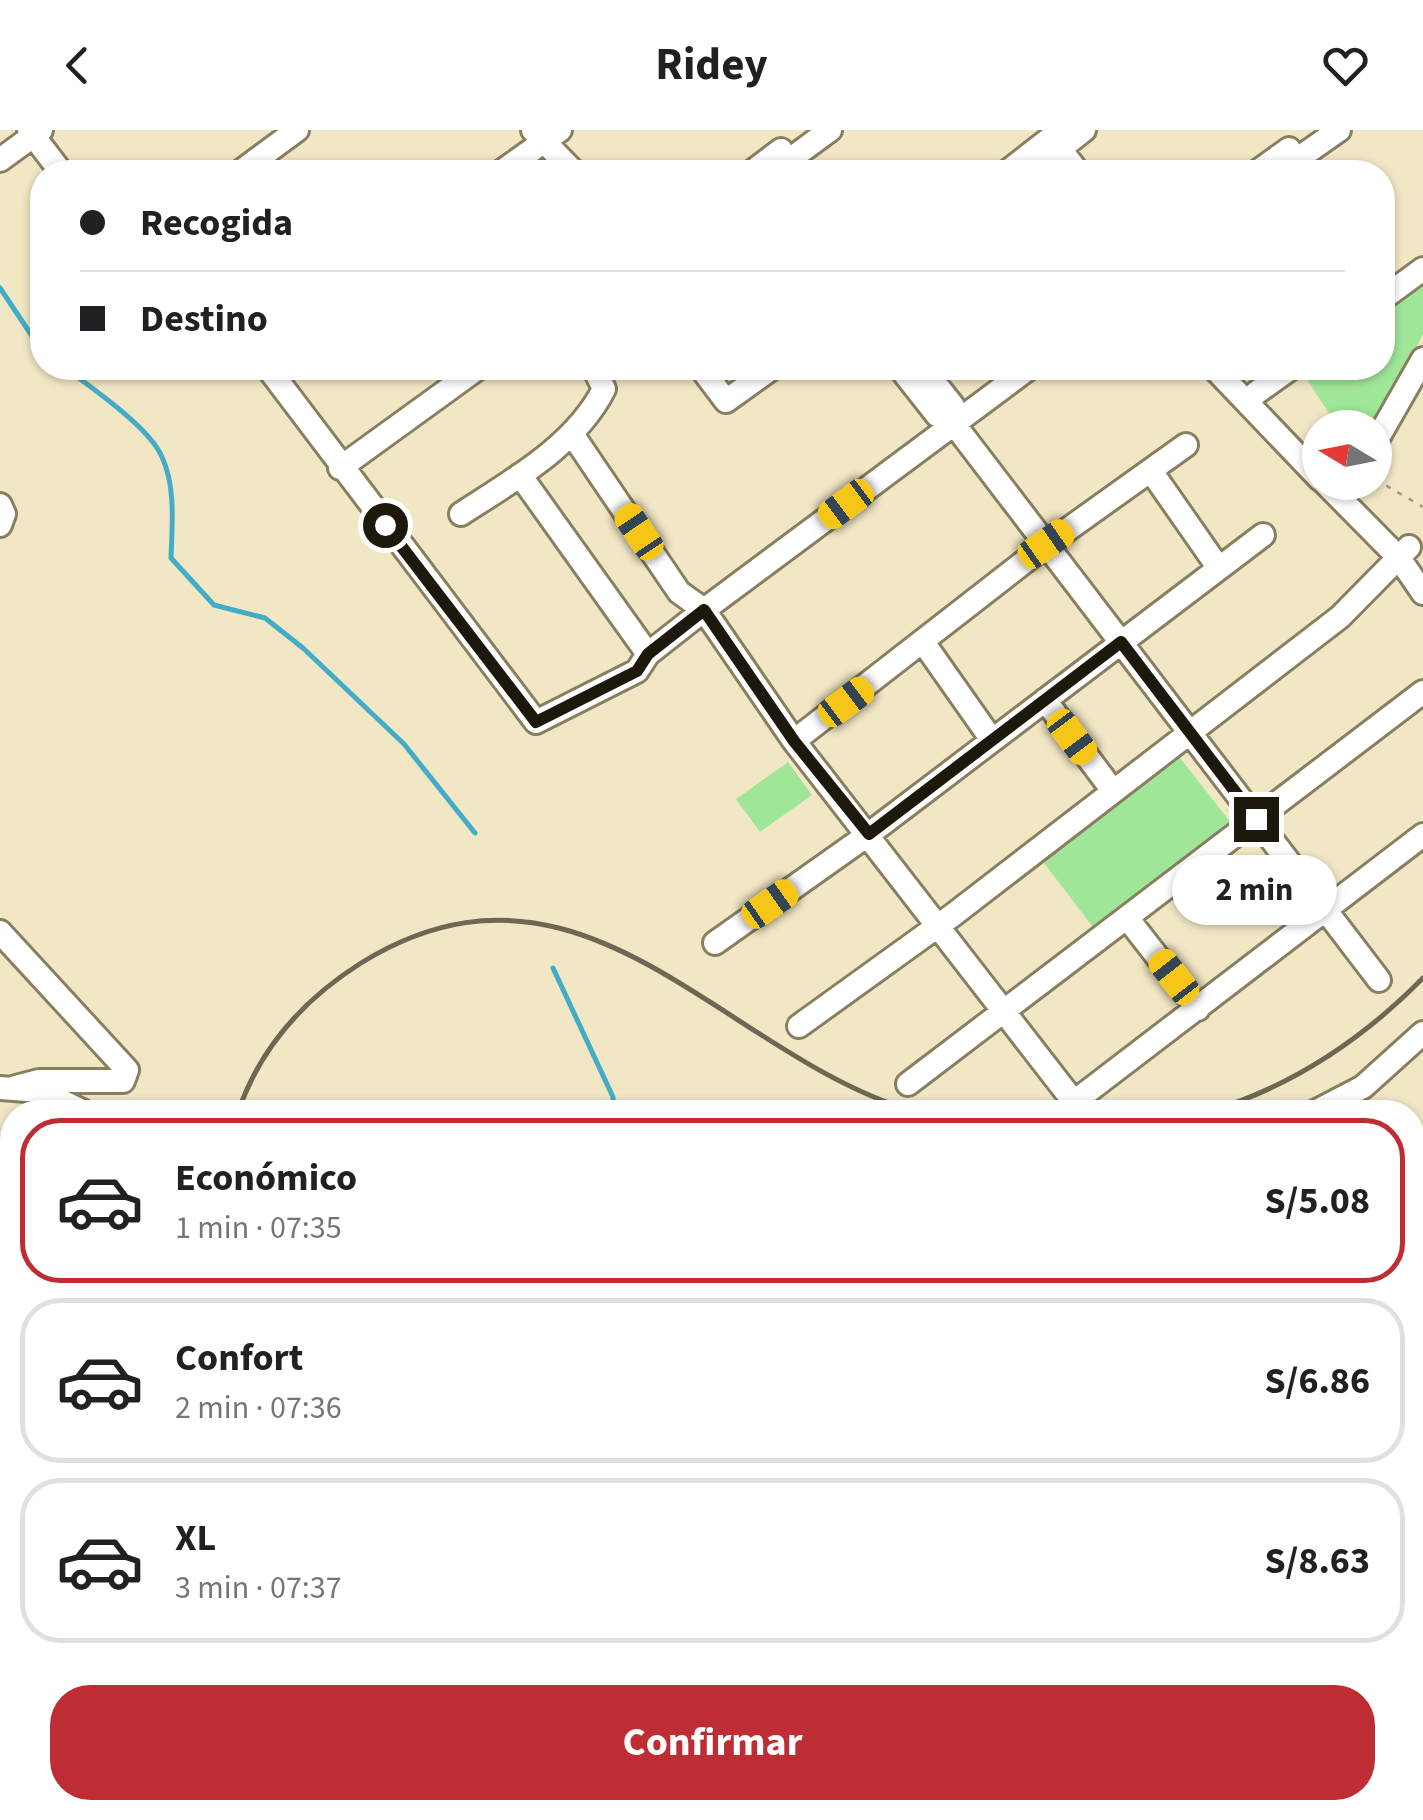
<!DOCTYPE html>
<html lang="es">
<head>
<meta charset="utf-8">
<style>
	body { margin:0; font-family:"Source Sans 3",sans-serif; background:#f6f6f6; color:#202124; height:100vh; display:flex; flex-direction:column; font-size:38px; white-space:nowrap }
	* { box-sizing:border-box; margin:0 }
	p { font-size:32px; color:#757577 }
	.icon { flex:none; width:55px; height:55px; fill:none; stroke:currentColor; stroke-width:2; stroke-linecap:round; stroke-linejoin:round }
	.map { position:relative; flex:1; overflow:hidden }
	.panel { position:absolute; left:0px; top:970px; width:1425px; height:720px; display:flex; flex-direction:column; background:#fff; border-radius:40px 40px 0 0; box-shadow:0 2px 8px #0004 }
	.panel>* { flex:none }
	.guide { position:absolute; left:30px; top:30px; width:1365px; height:220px; border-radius:40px; box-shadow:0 2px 8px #0004; display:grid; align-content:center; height:220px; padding:0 50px; background:#fff }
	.needle { width:65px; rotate:280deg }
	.tools { position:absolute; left:1302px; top:280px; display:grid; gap:20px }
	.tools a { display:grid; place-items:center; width:90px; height:90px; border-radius:50%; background:#fff; box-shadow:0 2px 8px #0004; font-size:50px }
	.end { position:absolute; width:45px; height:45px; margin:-22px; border:12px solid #1c180c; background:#fff; box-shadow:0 0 0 5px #fff }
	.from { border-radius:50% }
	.bubble { position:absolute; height:70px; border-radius:35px; background:#fff; box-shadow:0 2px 8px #0004; font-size:32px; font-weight:700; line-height:70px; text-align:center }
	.car { position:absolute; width:30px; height:60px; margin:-30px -15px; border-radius:12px; box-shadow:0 0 8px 2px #0007; background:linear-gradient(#f5c518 24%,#345 0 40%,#f5c518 0 76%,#345 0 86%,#f5c518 0) }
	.guide b { display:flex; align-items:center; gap:35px; height:95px; font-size:38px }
	.guide b+b { border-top:2px solid #e0e0e0 }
	.guide i { width:25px; height:25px; background:#202124 }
	ul { padding:18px 0 0; list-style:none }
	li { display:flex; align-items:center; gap:30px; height:165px; margin:0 20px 15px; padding:0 30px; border:5px solid #e0e0e0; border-radius:40px }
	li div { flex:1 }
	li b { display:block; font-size:38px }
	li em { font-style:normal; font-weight:700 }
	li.active { border-color:#bd2d33 }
	li>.icon { width:90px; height:90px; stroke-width:1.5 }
	.button { display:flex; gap:20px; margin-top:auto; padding:20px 50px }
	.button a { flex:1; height:115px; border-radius:40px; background:#bd2d33; color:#fff; font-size:40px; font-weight:700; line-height:115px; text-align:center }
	header { display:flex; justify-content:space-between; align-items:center; height:130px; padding:0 50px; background:#fff; font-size:45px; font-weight:700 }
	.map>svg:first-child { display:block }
	.green { fill:#a0e699 }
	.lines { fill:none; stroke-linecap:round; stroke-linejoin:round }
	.stream { stroke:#43acc6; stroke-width:5 }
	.minor-casing { stroke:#887e60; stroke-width:28 }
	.path { stroke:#a1987f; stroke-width:2.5; stroke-dasharray:5 8; stroke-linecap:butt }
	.minor { stroke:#fff; stroke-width:22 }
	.rail { stroke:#6e6753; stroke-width:5 }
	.route { stroke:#1c180c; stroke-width:12 }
</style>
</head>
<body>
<header><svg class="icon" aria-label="back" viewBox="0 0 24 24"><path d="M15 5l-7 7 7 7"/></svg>Ridey<svg class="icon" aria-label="heart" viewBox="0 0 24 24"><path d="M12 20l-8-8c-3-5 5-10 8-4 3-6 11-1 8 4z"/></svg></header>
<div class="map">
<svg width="1423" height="1690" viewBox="0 0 1423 1690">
	<rect width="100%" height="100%" fill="#f2e7c5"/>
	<path class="green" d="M1423,154V204L1375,297H1338L1302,242L1308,238H1382L1383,184Z
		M1172,627L1180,628L1232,694L1095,800L1041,729Z
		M788,632L812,665L760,702L736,669Z"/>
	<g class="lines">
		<path class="stream" d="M0,158L42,221
			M65,238C91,257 150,298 162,327C176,357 172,396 171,428L214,475L265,488L303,518L404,614L475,703
			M553,838L613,967L614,982
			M1232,1678L1246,1690"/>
		<g class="minor-casing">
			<path id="minor" d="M29,0L61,42
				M533,0L574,42
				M1053,10L1078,42
				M1052,25L1084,0
				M0,30L41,0
				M240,42L297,0
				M501,42L560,0
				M752,42L781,20
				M773,42L830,0
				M1007,42L1061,0
				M1257,42L1289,19
				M1279,42L1339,0
				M1382,169L1423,139
				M268,238L536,592L637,541L648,524L704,480L1029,238
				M701,238L726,271L772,238
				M900,238L937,285L954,294L1379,850
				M923,238L953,276L954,294
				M1214,238L1320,349
				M1256,263L1291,238
				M572,304L679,462L704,480L794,611L1074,972L1423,705
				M1375,313L1423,229
				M340,338L478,238
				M1151,341L1218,437
				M520,345L648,524
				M1324,352L1399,428L1423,463
				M0,375L4,384L0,395
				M461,384C513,350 575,316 604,259L594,238
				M923,512L992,610
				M1045,570L1113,661
				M794,611L1046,415L1186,315
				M1128,789L1198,879
				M0,802L127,940L123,951H39L16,957
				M715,813L869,704L1263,405
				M799,896L953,785L1340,487L1409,417
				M908,954L1423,562
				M0,958L40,961L84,982
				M1315,982L1363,957L1423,903
				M0,1133L12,1123
				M1412,1158L1423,1167
				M1412,1427L1423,1436
				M1412,1508L1423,1497
				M0,1582L12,1567
				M110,1678L125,1690
				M329,1678L344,1690
				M557,1678L572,1690
				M770,1678L784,1690
				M968,1678L981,1690
				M1107,1690L1111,1678"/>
		</g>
		<path class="path" d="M1375,349L1423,377"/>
		<use href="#minor" class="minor"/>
		<path class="rail" d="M238,982C260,918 304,869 361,833C583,696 723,927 916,982
			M1208,982C1291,957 1362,910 1423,848
			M0,1378L12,1371"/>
	</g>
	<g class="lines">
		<path class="route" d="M385,395L536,592L637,541L648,524L704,480L794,611L869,704L1121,512L1256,689"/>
	</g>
</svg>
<div class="tools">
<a><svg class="needle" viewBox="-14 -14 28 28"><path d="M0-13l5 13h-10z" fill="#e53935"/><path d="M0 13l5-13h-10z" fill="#757577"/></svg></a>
</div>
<i class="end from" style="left:385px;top:395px"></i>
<i class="end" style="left:1256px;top:689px"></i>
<div class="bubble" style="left:1172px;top:725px;width:165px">2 min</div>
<i class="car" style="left:846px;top:374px;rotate:233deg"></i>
<i class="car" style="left:639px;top:402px;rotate:326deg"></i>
<i class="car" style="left:1046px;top:414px;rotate:55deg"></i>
<i class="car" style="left:846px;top:572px;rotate:53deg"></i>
<i class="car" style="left:1072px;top:607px;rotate:143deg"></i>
<i class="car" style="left:770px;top:774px;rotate:55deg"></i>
<i class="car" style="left:1174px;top:847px;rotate:322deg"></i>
<div class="guide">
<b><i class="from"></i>Recogida</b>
<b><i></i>Destino</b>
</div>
<section class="panel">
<ul>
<li class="active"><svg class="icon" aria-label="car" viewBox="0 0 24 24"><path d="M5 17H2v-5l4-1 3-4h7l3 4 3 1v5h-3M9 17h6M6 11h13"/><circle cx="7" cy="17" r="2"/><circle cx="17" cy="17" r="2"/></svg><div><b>Económico</b><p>1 min · 07:35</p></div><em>S/5.08</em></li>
<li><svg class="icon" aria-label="car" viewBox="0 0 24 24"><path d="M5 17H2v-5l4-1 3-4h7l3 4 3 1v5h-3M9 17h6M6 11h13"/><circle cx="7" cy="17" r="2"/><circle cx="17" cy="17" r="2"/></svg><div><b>Confort</b><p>2 min · 07:36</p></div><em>S/6.86</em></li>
<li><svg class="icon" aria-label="car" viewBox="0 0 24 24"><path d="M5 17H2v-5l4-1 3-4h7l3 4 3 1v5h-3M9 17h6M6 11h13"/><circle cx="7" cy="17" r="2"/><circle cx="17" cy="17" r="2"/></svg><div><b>XL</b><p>3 min · 07:37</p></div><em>S/8.63</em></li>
</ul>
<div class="button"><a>Confirmar</a></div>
</section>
</div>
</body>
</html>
